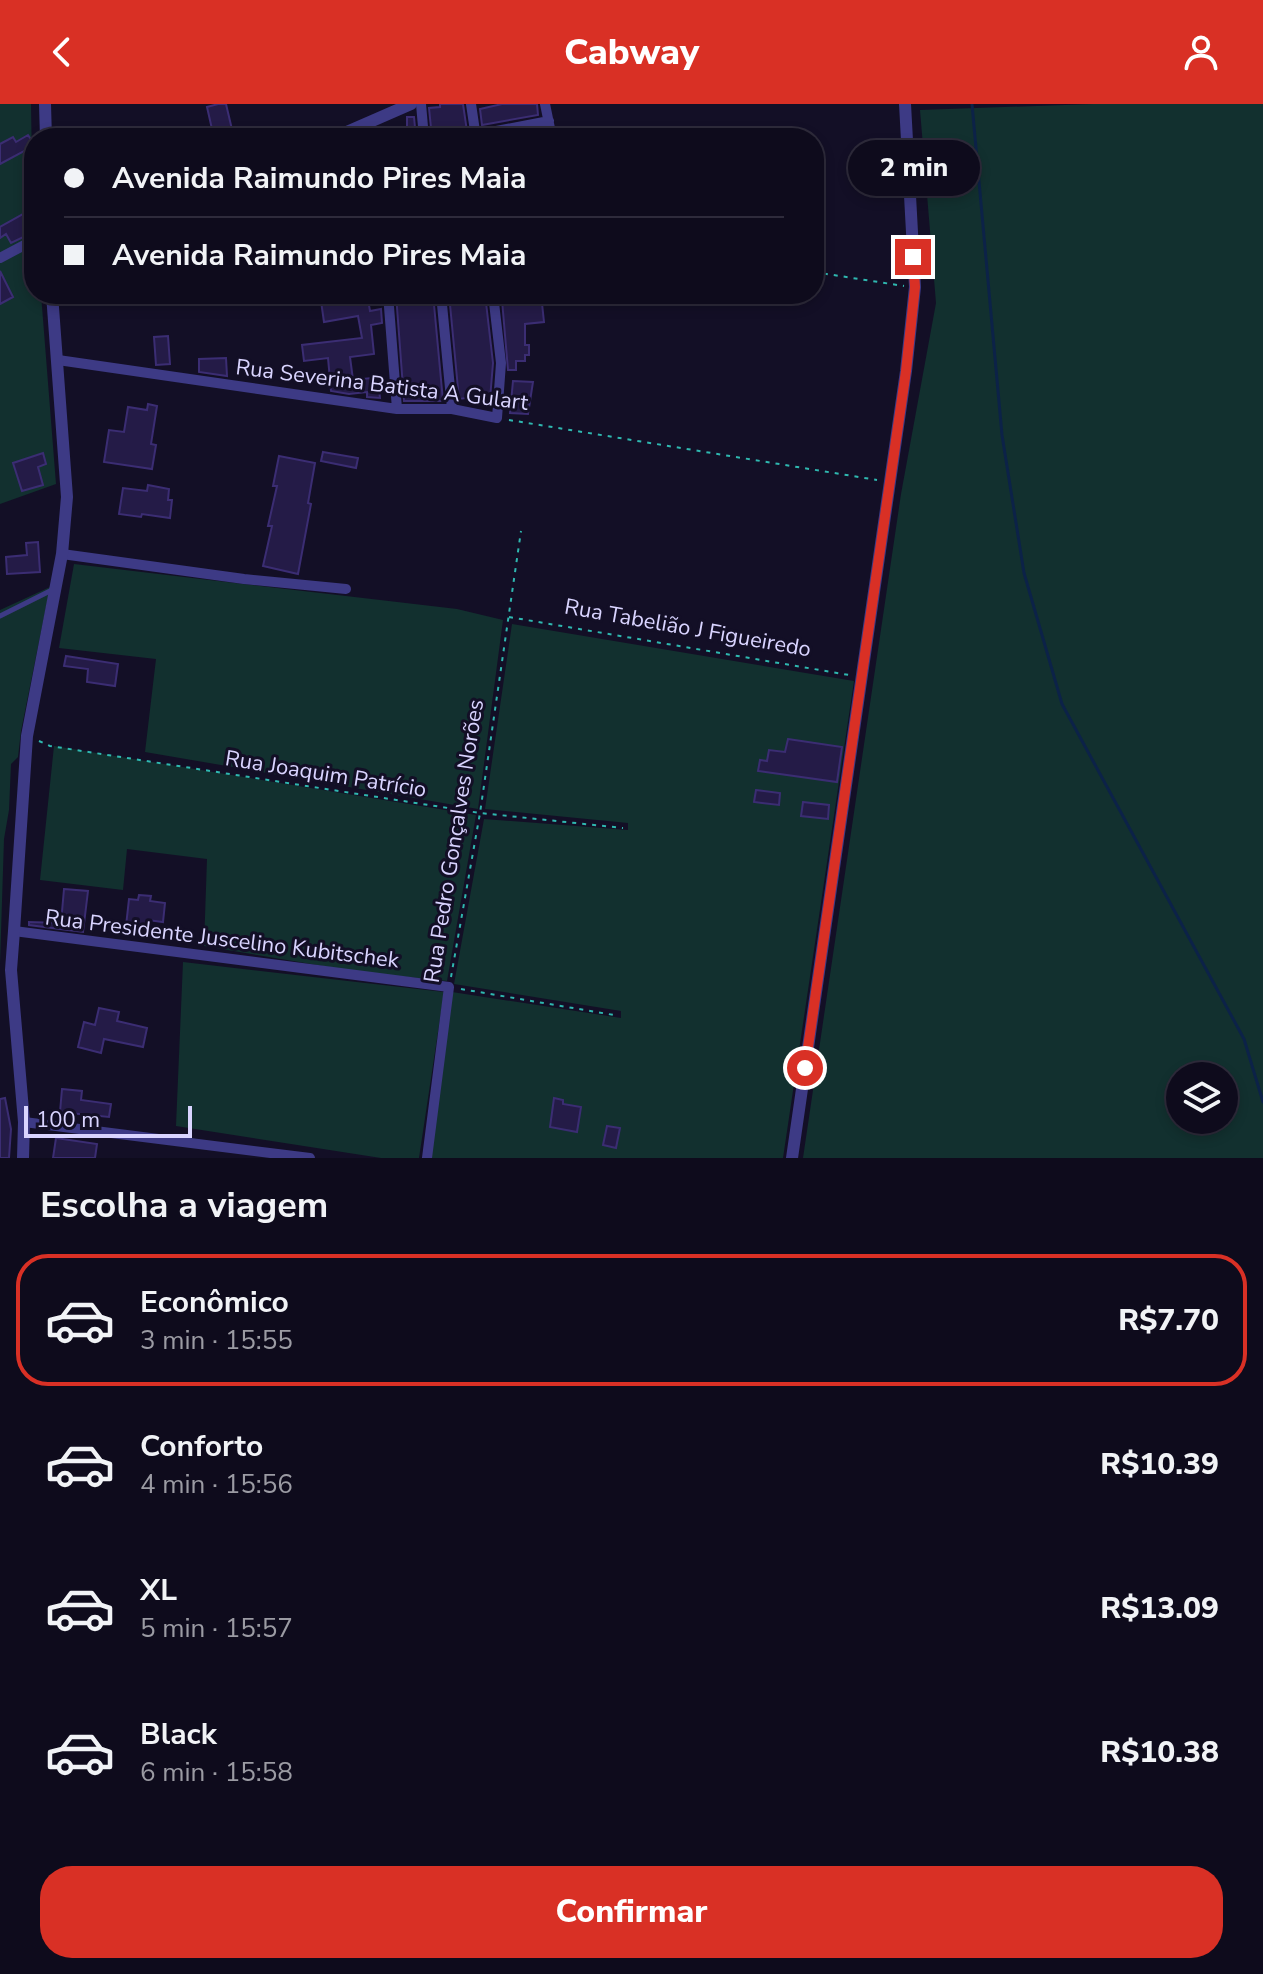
<!DOCTYPE html>
<html lang="pt">
<head>
<meta charset="utf-8">
<style>
	body { margin:0; font-family:"Nunito Sans",sans-serif; background:#1c1929; color:#f1f3f6; height:100vh; display:flex; flex-direction:column; font-size:30px; white-space:nowrap }
	* { box-sizing:border-box; margin:0 }
	p { font-size:26px; color:#9b9ba3 }
	.icon { flex:none; width:44px; height:44px; fill:none; stroke:currentColor; stroke-width:2; stroke-linecap:round; stroke-linejoin:round }
	.map { position:relative; height:1054px; overflow:hidden }
	.drawer { display:flex; flex-direction:column; background:#0e0b1c; flex:1 }
	.drawer>* { flex:none }
	.top-card { position:absolute; left:24px; top:24px; width:800px; height:176px; border-radius:32px; box-shadow:0 4px 12px #0003,0 0 0 2px #2e2b3b; display:grid; align-content:center; height:176px; padding:0 40px; background:#0e0b1c }
	.buttons { position:absolute; left:1166px; top:958px; display:grid; gap:16px }
	.buttons a { display:grid; place-items:center; width:72px; height:72px; border-radius:50%; background:#0e0b1c; box-shadow:0 4px 12px #0003,0 0 0 2px #2e2b3b; font-size:40px }
	.scale { position:absolute; left:24px; bottom:20px; width:168px; box-sizing:border-box; padding-left:8px; border:4px solid #d9d4ff; border-top:0; font-size:22px; line-height:28px; white-space:nowrap; color:#d9d4ff; -webkit-text-stroke:6px #130f26; paint-order:stroke }
	.end { position:absolute; width:36px; height:36px; margin:-18px; border:10px solid #d93025; background:#fff; box-shadow:0 0 0 4px #fff }
	.from { border-radius:50% }
	.bubble { position:absolute; height:56px; border-radius:28px; background:#0e0b1c; box-shadow:0 4px 12px #0003,0 0 0 2px #2e2b3b; font-size:26px; font-weight:800; line-height:56px; text-align:center }
	.top-card b { display:flex; align-items:center; gap:28px; height:76px; font-size:30px }
	.top-card b+b { border-top:2px solid #2e2b3b }
	.top-card i { width:20px; height:20px; background:#f1f3f6 }
	ul { padding:0; list-style:none }
	li { display:flex; align-items:center; gap:24px; height:132px; margin:0 16px 12px; padding:0 24px; border:4px solid transparent; border-radius:32px }
	li div { flex:1 }
	li b { display:block; font-size:30px }
	li em { font-style:normal; font-weight:800 }
	li.active { border-color:#d93025 }
	li>.icon { width:72px; height:72px; stroke-width:1.5 }
	h2 { padding:0 40px; font-size:36px; line-height:96px }
	.cta { display:flex; gap:16px; margin-top:auto; padding:16px 40px }
	.cta a { flex:1; height:92px; border-radius:32px; background:#d93025; color:#fff; font-size:32px; font-weight:800; line-height:92px; text-align:center }
	header { display:flex; justify-content:space-between; align-items:center; height:104px; padding:0 40px; background:#d93025; color:#fff; font-size:36px; font-weight:800 }
	.map>svg:first-child { display:block }
	.green { fill:#12302f; fill-rule:evenodd }
	.lines { fill:none; stroke-linecap:round; stroke-linejoin:round }
	.stream { stroke:#0c2248; stroke-width:3 }
	.building { fill:#241b47; stroke:#3b2d73; stroke-width:2 }
	.path { stroke:#2fb8b0; stroke-width:2; stroke-dasharray:4 6; stroke-linecap:butt }
	.service { stroke:#3d3a85; stroke-width:5 }
	.minor { stroke:#3d3a85; stroke-width:10 }
	.tertiary { stroke:#3d3a85; stroke-width:12 }
	.route { stroke:#d93025; stroke-width:10 }
	.labels { text-anchor:middle; stroke-width:6; stroke-linejoin:round; paint-order:stroke }
	.street-label { font-size:22px; fill:#d9d4ff; stroke:#130f26 }
</style>
</head>
<body>
<header><svg class="icon" aria-label="back" viewBox="0 0 24 24"><path d="M15 5l-7 7 7 7"/></svg>Cabway<svg class="icon" aria-label="person" viewBox="0 0 24 24"><circle cx="12" cy="8" r="4"/><path d="M4 21q1-7 8-7t8 7"/></svg></header>
<div class="map">
<svg width="1263" height="1054" viewBox="0 0 1263 1054">
	<rect width="100%" height="100%" fill="#130f26"/>
	<path class="green" d="M0,0H31L34,190H41L56,380L0,400Z
		M1093,0H1263V1054H803L901,390L936,199L920,6ZM1180,972H1224V1016H1180Z
		M74,460L457,505L503,516L478,705L145,648L156,555L59,544Z
		M50,483L21,627L18,653L11,660L9,706L4,735L0,860V506Z
		M512,520L854,577L783,1054H429L452,888L621,914V907L454,880L484,715L628,726V719L485,705Z
		M54,642L476,711L447,877L359,868L204,842L207,755L127,745L123,786L40,776Z
		M183,858L444,888L419,1054H381L176,1022Z"/>
	<g class="lines">
		<path class="stream" d="M972,0L1002,331L1024,469L1062,600L1244,935L1263,998"/>
	</g>
	<path class="building" d="M218,0H226L234,34H214L207,3Z
		M440,0H463L468,34H432L429,4L440,3Z
		M502,0H537L538,11L482,21L480,5Z
		M407,13H414L416,34H378L377,27L407,24Z
		M28,31L34,40V50L28,54L24,47L0,60V40L13,33L16,38Z
		M25,109L34,128L11,139L6,130L0,134V123Z
		M0,167L13,193L0,200Z
		M320,190H331V193L367,190L370,207L381,205L382,219L371,221L374,250L350,253L353,276L371,274V278L378,277L380,294L367,293V288L349,290L331,287L328,254L304,257L302,241L362,234L358,212L324,218Z
		M396,190H433L443,297H404Z
		M449,190H485L493,259L490,295H483V292L459,295Z
		M525,190H541L544,218L525,220V241H529V251H525V257H516V266H508L502,196L525,195Z
		M168,232L170,260L156,261L154,233Z
		M226,254L227,272L199,268V255Z
		M513,277L533,278L528,310L510,309Z
		M148,300L157,302L151,340L156,341L152,365L104,358L109,326L124,328L128,303L147,306Z
		M323,348L358,354L356,364L321,357Z
		M43,349L46,360L38,363L43,381L22,387L13,359Z
		M279,352L315,359L308,399L311,400L298,470L263,462L272,422H268L277,382H273Z
		M148,381L169,385L168,396H172L170,414L142,410L141,413L119,410L123,384L147,387Z
		M38,438L40,468L7,470L6,453L27,451L26,439Z
		M66,552L118,560L115,582L87,578L88,565L64,562Z
		M788,635L842,643L837,678L758,667L760,656L767,657L769,646L785,648Z
		M756,686L780,689L779,701L754,698Z
		M803,698L829,701L828,715L801,712Z
		M64,785L88,787L83,828L29,821V818L61,819Z
		M139,791L151,792L150,797L165,799L163,818L148,816L147,824L126,822L129,795L138,796Z
		M99,904L119,908L117,917L147,924L143,943L104,935L101,949L78,943L84,918L95,921Z
		M62,985L82,987L81,996L111,1000L109,1013L60,1008Z
		M5,994L11,1025L9,1054H0V995Z
		M554,994L563,996V1000L581,1003L577,1028L550,1023Z
		M607,1022L620,1024L616,1044L603,1041Z
		M56,1034L97,1040L95,1054H53Z"/>
	<g class="lines">
		<path class="path" d="M814,168L904,182
			M509,316L877,376
			M509,513L849,571
			M39,637L50,642L480,709L623,724
			M451,873L480,709L521,427
			M461,885L614,911"/>
		<path class="service" d="M0,512L54,485"/>
		<path class="minor" d="M421,0L424,34
			M471,0L476,34
			M545,0L552,34
			M368,19L370,34
			M475,31L549,17
			M0,154L34,136
			M388,190L397,305
			M441,190L452,305
			M58,256L397,305H452L497,314L501,259L493,190
			M62,450L244,475L346,485
			M14,827L449,883L427,1054
			M24,1018L310,1054"/>
		<path class="tertiary" d="M45,0L46,34
			M333,34L411,0
			M23,1054L24,1018L11,866L14,827L27,632L62,450L67,393L52,190
			M792,1054L906,267L915,183L905,0"/>
	</g>
	<g class="lines">
		<path class="route" d="M805,964L906,267L915,183L913,153"/>
	</g>
	<g class="labels">
		<g class="street-label">
			<text transform="translate(382 280) rotate(7)" y="8">Rua Severina Batista A Gulart</text>
			<text transform="translate(688 523) rotate(10)" y="8">Rua Tabelião J Figueiredo</text>
			<text transform="translate(326 669) rotate(9)" y="8">Rua Joaquim Patrício</text>
			<text transform="translate(453 737) rotate(-81)" y="8">Rua Pedro Gonçalves Norões</text>
			<text transform="translate(222 834) rotate(7)" y="8">Rua Presidente Juscelino Kubitschek</text>
		</g>
	</g>
</svg>
<div class="buttons">
<a><svg class="icon" aria-label="layers" viewBox="0 0 24 24"><path d="M12 4l9 5-9 5-9-5zM3 14l9 5 9-5"/></svg></a>
</div>
<div class="scale">100 m</div>
<i class="end from" style="left:805px;top:964px"></i>
<i class="end" style="left:913px;top:153px"></i>
<div class="bubble" style="left:848px;top:36px;width:132px">2 min</div>
<div class="top-card">
<b><i class="from"></i>Avenida Raimundo Pires Maia</b>
<b><i></i>Avenida Raimundo Pires Maia</b>
</div>
</div>
<section class="drawer">
<h2>Escolha a viagem</h2>
<ul>
<li class="active"><svg class="icon" aria-label="car" viewBox="0 0 24 24"><path d="M5 17H2v-5l4-1 3-4h7l3 4 3 1v5h-3M9 17h6M6 11h13"/><circle cx="7" cy="17" r="2"/><circle cx="17" cy="17" r="2"/></svg><div><b>Econômico</b><p>3 min · 15:55</p></div><em>R$7.70</em></li>
<li><svg class="icon" aria-label="car" viewBox="0 0 24 24"><path d="M5 17H2v-5l4-1 3-4h7l3 4 3 1v5h-3M9 17h6M6 11h13"/><circle cx="7" cy="17" r="2"/><circle cx="17" cy="17" r="2"/></svg><div><b>Conforto</b><p>4 min · 15:56</p></div><em>R$10.39</em></li>
<li><svg class="icon" aria-label="car" viewBox="0 0 24 24"><path d="M5 17H2v-5l4-1 3-4h7l3 4 3 1v5h-3M9 17h6M6 11h13"/><circle cx="7" cy="17" r="2"/><circle cx="17" cy="17" r="2"/></svg><div><b>XL</b><p>5 min · 15:57</p></div><em>R$13.09</em></li>
<li><svg class="icon" aria-label="car" viewBox="0 0 24 24"><path d="M5 17H2v-5l4-1 3-4h7l3 4 3 1v5h-3M9 17h6M6 11h13"/><circle cx="7" cy="17" r="2"/><circle cx="17" cy="17" r="2"/></svg><div><b>Black</b><p>6 min · 15:58</p></div><em>R$10.38</em></li>
</ul>
<div class="cta"><a>Confirmar</a></div>
</section>
</body>
</html>
